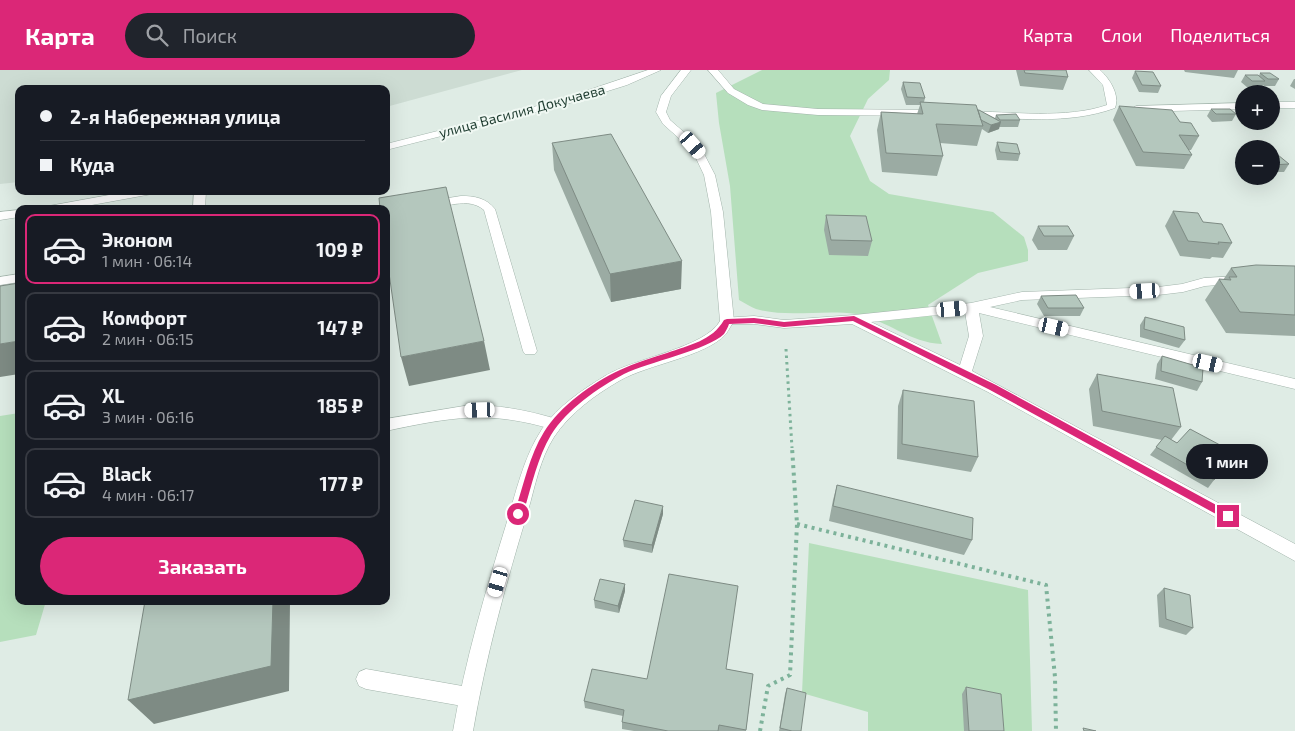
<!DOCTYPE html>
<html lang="ru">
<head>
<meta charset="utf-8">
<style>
	body { margin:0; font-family:"Exo 2",sans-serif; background:#20242c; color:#f1f3f6; height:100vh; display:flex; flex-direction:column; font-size:19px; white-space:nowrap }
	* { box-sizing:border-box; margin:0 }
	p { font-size:16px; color:#9ea1a6 }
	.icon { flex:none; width:28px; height:28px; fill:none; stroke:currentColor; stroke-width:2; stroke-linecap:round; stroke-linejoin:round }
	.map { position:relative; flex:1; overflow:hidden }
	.side { position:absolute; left:15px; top:135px; width:375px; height:400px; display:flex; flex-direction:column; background:#171b24; border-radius:10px; box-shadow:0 5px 20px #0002 }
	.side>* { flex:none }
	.guide { position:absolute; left:15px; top:15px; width:375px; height:110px; border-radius:10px; box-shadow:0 5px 20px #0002; display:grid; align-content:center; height:110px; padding:0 25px; background:#171b24 }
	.controls { position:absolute; left:1235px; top:15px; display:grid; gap:10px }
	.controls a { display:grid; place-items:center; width:45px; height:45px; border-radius:50%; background:#171b24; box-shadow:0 5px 20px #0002; font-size:25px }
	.end { position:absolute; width:22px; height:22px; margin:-11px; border:6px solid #db2777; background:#fff; box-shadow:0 0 0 2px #fff }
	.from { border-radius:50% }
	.bubble { position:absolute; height:35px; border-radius:18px; background:#171b24; box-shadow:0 5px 20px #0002; font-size:16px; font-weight:700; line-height:35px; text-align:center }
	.car { position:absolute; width:15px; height:30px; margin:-15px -8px; border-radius:6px; box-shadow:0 0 4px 1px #0007; background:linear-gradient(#fff 24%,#345 0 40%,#fff 0 76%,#345 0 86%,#fff 0) }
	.guide b { display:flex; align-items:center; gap:18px; height:48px; font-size:19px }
	.guide b+b { border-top:1px solid #363941 }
	.guide i { width:12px; height:12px; background:#f1f3f6 }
	ul { padding:9px 0 0; list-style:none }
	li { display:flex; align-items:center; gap:15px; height:70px; margin:0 10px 8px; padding:0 15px; border:2px solid #363941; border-radius:10px }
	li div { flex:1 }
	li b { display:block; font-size:19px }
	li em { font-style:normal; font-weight:700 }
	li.active { border-color:#db2777 }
	li>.icon { width:45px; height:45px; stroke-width:1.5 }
	.button { display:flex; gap:10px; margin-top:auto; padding:10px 25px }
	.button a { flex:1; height:58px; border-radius:30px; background:#db2777; color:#fff; font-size:20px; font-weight:700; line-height:58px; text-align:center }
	header { display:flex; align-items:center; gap:30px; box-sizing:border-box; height:70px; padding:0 25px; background:#db2777; color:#fff }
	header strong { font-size:24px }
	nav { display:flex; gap:28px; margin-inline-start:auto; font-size:18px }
	.search { width:350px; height:45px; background:#20242c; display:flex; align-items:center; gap:12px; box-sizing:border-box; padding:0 18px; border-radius:28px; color:#9ea1a6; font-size:19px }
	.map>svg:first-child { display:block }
	.built { fill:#cddcd3 }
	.green { fill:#b6dfbc }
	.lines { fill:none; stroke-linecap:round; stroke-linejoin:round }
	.service-casing { stroke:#a2b4ab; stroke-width:1 }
	.minor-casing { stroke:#a2b4ab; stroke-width:1 }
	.tertiary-casing { stroke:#a2b4ab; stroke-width:1 }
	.path-far1 { stroke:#7db29a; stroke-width:3; stroke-dasharray:2.5 4; stroke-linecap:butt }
	.path { stroke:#7db29a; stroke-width:4; stroke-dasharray:3 4.5; stroke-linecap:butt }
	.service { fill:#fff; fill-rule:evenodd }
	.minor { fill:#fff; fill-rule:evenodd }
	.tertiary { fill:#fff; fill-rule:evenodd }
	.wall { fill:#9baba3 }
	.shaded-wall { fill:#7e8b84 }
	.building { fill:#b4c7bd; stroke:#7e8b84 }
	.route { fill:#db2777 }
	.labels { text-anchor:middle; stroke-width:4; stroke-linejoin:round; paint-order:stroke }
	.far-street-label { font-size:14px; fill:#1f3d31; stroke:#f0f8f3 }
</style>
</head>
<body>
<header>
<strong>Карта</strong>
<div class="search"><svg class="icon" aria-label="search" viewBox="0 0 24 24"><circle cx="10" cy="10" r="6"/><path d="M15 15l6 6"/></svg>Поиск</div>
<nav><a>Карта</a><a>Слои</a><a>Поделиться</a></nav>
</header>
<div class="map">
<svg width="1295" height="661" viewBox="0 0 1295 661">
	<rect width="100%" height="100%" fill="#dfece5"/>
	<path class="built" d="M0,0H522L386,37V19H19V112L0,114Z"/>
	<path class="green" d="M762,0H890L889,10L868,29L850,66L870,111L889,124L993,142L1024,167L1028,180V191L978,203L928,235L942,274C910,273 887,250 856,244C824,239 788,248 756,239C751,237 745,233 739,230L730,116L719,53L716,23Z
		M19,343V531H46L36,565L0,572V346Z
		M809,473L1028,520L1032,661H868V642L802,623Z"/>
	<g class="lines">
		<g class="service-casing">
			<path id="service" d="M708,0H718L734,19L763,34L818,39L937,40L942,43L937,46L818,45L762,40L748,35L728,23Z
				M1089,0H1100C1110,9 1120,25 1115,38C1069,55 1015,48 967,47L962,44L967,41C1010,42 1067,49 1107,35L1103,15Z
				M1271,32H1295V38H1271Z
				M1244,33V39L1136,42L1131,39L1136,36Z
				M194,121H206L205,139H193Z
				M461,126C475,126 486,128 495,139L537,281L535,284H525L523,281L484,140C464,123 436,145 424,134L430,131Z
				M19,204V212L0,215V207Z
				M1239,206L1245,210L1244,213L1205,216L1183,222L1158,225L1022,230L990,237L1295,309V319L979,243L983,266L972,301L1295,474V491L988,322L852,254L784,258L754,254H722L720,251L722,248L754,246L784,250L854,245L971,233L1022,222L1158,217L1182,214L1204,208ZM965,242L969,266L960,295L871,252Z
				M470,335C502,335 530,341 560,350L563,354L560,358L555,360C489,340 452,347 386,361V349Z
				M366,599L468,617L475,620L478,627L475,634L468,637L366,619L359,616L356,609L359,602Z"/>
		</g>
		<g class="minor-casing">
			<path id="minor" d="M681,0H691L671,26L666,42L670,50L700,76L715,105L723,142L734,251C731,255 729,260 726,264C705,287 648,294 619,311C595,325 570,343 554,367C540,389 535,416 528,441C506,513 486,586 473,661H453C465,591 485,523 506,455C516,423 523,388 542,359C558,336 582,320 605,306C634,288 705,278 720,251L711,142L704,105L692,80L663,54L656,42L661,26Z"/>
		</g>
		<g class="tertiary-casing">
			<path id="tertiary" d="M648,0H661L627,15L560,36L386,80V74L553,32Z
				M131,121H157L152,124L70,139H43L49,136Z
				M19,140V147L0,150V142Z"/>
		</g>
		<path class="path-far1" d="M786,279L792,378"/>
		<path class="path" d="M797,454L1046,515L1055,607L1056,661
			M760,661L768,616L790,605L797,454L792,377"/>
		<use href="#service" class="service"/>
		<use href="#minor" class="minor"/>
		<use href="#tertiary" class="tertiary"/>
	</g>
	<path class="wall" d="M1016,0H1066L1068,7L1063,20L1020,16Z
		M1184,0H1238L1234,8L1185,2Z
		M1135,1L1161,16L1158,23L1139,22L1132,8Z
		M1260,3L1279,9L1275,16H1264L1263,15L1261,18H1248L1241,12L1245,5L1259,6Z
		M1294,9H1295V19L1290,16Z
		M903,12L925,28L924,32L978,40L995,48L996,45L1020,50L1018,57H999V59L988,63L982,59L977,76L940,73L943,86L937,106L882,102L877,60L881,42L917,44L920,35H906L901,19Z
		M1119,36L1180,52L1199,66L1191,80H1188L1192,85L1184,99L1136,96L1113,50Z
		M1211,39L1236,44L1232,51L1212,52L1207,46Z
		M997,72L1020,84L1018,91L997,90L995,80Z
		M552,73L681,219L611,232L554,100Z
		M1271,85L1289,94L1284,102H1271Z
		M1173,141L1203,152L1232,173L1223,188L1212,187L1210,189L1180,186L1165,156Z
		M826,145L872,171L868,186L829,185L824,160Z
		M1038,156L1074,166L1067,180H1038L1032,170Z
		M1295,196V266L1226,263L1205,230L1219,209L1223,210L1231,198Z
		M1041,226L1084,238L1080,246H1044L1037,234Z
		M1145,247L1185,270L1179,278L1140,267V255Z
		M1162,286L1202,312L1197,321L1155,309L1157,294Z
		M1097,304L1181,357L1171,370L1209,389L1214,410L1208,418L1150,385L1162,370L1093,356L1089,319Z
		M903,320L978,387L971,402L897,389L898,336Z
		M837,415L972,470L964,485L829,451L833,430Z
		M663,444L652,483L624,477L623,470Z
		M625,514V521L619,543L595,538L594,530Z
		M1164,518L1193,558L1186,565L1159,557L1157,525Z
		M726,599L753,604L746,661H634L622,659V652L623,646L585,638L584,631Z
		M966,617L1004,661H964L962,624Z
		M787,618L801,661H779L785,624Z"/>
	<path class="shaded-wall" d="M1001,52L999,59L988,63L991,55Z
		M682,191L681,219L611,232L610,204Z
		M19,271V304L0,307V274Z
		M484,271L490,300L409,316L401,287Z
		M663,436V444L652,483V475Z
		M625,514V521L619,543L618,536Z
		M273,531H290L289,621L154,654L128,630Z"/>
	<path class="building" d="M1024,0H1066L1068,7L1025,3Z
		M1135,1L1153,2L1161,16L1142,15Z
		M1260,3H1270L1279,9H1268Z
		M1245,5H1258L1265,11H1252Z
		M903,12L920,13L925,28L907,27Z
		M920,32L976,35L983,56L936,54L943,86L886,83L881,42L923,44Z
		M1119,36L1172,40L1180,52L1191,53L1199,66L1179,65L1192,85L1143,82Z
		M1211,39H1230L1236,44H1216Z
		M978,40H979L1001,52L991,55L981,50Z
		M1016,44L1020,50H1000L996,45Z
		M611,64L682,191L610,204L552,73Z
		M997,72L1017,74L1020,84L1000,82Z
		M1271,85H1278L1289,94L1271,95Z
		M446,117L484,271L401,287L386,182V139H380L379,128Z
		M1173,141L1198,143L1203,152L1222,154L1232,173L1218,172L1219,174L1188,171Z
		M826,145L866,146L872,171L831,170Z
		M1038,156H1068L1074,166H1044Z
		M1256,195L1295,196V245L1240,242L1219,209L1231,210L1229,207H1237L1231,198Z
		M19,213V271L0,274V216Z
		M1076,225L1084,238H1048L1041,226Z
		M1145,247L1184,257L1185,270L1144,259Z
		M1162,286L1203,298L1202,312L1161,301Z
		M1097,304L1173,318L1181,357L1102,341Z
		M903,320L974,331L978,387L902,374Z
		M1190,359L1220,375L1209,389L1224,397L1214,410L1156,377L1165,366L1177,373Z
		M837,415L973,448L972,470L833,436Z
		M635,430L663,436L652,475L623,470Z
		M669,504L738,516L726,599L753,604L746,660L719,655L718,661H668L622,652L624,640L584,631L592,599L647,609Z
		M600,509L625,514L618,536L594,530Z
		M1164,518L1190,525L1193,558L1166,549Z
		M145,531H273L271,596L128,630Z
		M966,617L1001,624L1004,661H969Z
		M787,618L806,623L801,661H792L780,658Z
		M1083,658L1096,661H1084Z"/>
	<path class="route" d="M854,246L996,315L1231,443V449H1225L990,320L853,251L784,257L754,253L729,254C728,257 726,261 724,264C708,280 648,292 624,304C598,318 567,339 551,365C537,388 531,419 523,444L518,448L515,447L514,444C523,418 529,386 544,362C560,336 592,313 620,300C635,293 651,288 667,283C689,275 712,271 724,250L727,249L754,248L784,252Z"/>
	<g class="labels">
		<g class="far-street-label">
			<text transform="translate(522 41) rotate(-15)" y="5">улица Василия Докучаева</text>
		</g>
	</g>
</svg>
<div class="controls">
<a>+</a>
<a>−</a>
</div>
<i class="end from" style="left:518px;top:444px"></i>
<i class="end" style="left:1228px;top:446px"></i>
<div class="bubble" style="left:1186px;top:374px;width:82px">1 мин</div>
<i class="car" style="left:693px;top:75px;rotate:139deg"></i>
<i class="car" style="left:1145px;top:221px;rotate:267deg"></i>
<i class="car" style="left:952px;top:239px;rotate:85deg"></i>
<i class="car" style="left:1054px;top:257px;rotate:103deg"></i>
<i class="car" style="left:1208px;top:293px;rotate:103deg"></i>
<i class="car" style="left:480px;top:340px;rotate:268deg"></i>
<i class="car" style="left:498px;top:512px;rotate:197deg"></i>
<div class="guide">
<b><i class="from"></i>2-я Набережная улица</b>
<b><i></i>Куда</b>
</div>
<section class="side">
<ul>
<li class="active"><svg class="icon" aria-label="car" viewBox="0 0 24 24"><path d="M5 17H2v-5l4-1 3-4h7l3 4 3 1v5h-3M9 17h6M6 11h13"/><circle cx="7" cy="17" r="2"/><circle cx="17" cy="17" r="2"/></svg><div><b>Эконом</b><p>1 мин · 06:14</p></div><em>109 ₽</em></li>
<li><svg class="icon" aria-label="car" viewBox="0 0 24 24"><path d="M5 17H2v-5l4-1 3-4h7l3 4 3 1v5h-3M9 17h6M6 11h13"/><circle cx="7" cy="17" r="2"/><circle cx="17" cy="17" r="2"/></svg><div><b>Комфорт</b><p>2 мин · 06:15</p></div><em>147 ₽</em></li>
<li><svg class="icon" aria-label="car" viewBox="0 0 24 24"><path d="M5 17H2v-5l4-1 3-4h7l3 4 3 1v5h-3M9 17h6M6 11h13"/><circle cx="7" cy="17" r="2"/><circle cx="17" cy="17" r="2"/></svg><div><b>XL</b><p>3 мин · 06:16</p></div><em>185 ₽</em></li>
<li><svg class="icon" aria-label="car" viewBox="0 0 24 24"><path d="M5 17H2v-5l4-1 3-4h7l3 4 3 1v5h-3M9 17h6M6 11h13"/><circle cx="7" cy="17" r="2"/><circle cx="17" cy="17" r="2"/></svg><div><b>Black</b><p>4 мин · 06:17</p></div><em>177 ₽</em></li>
</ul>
<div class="button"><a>Заказать</a></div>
</section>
</div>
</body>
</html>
